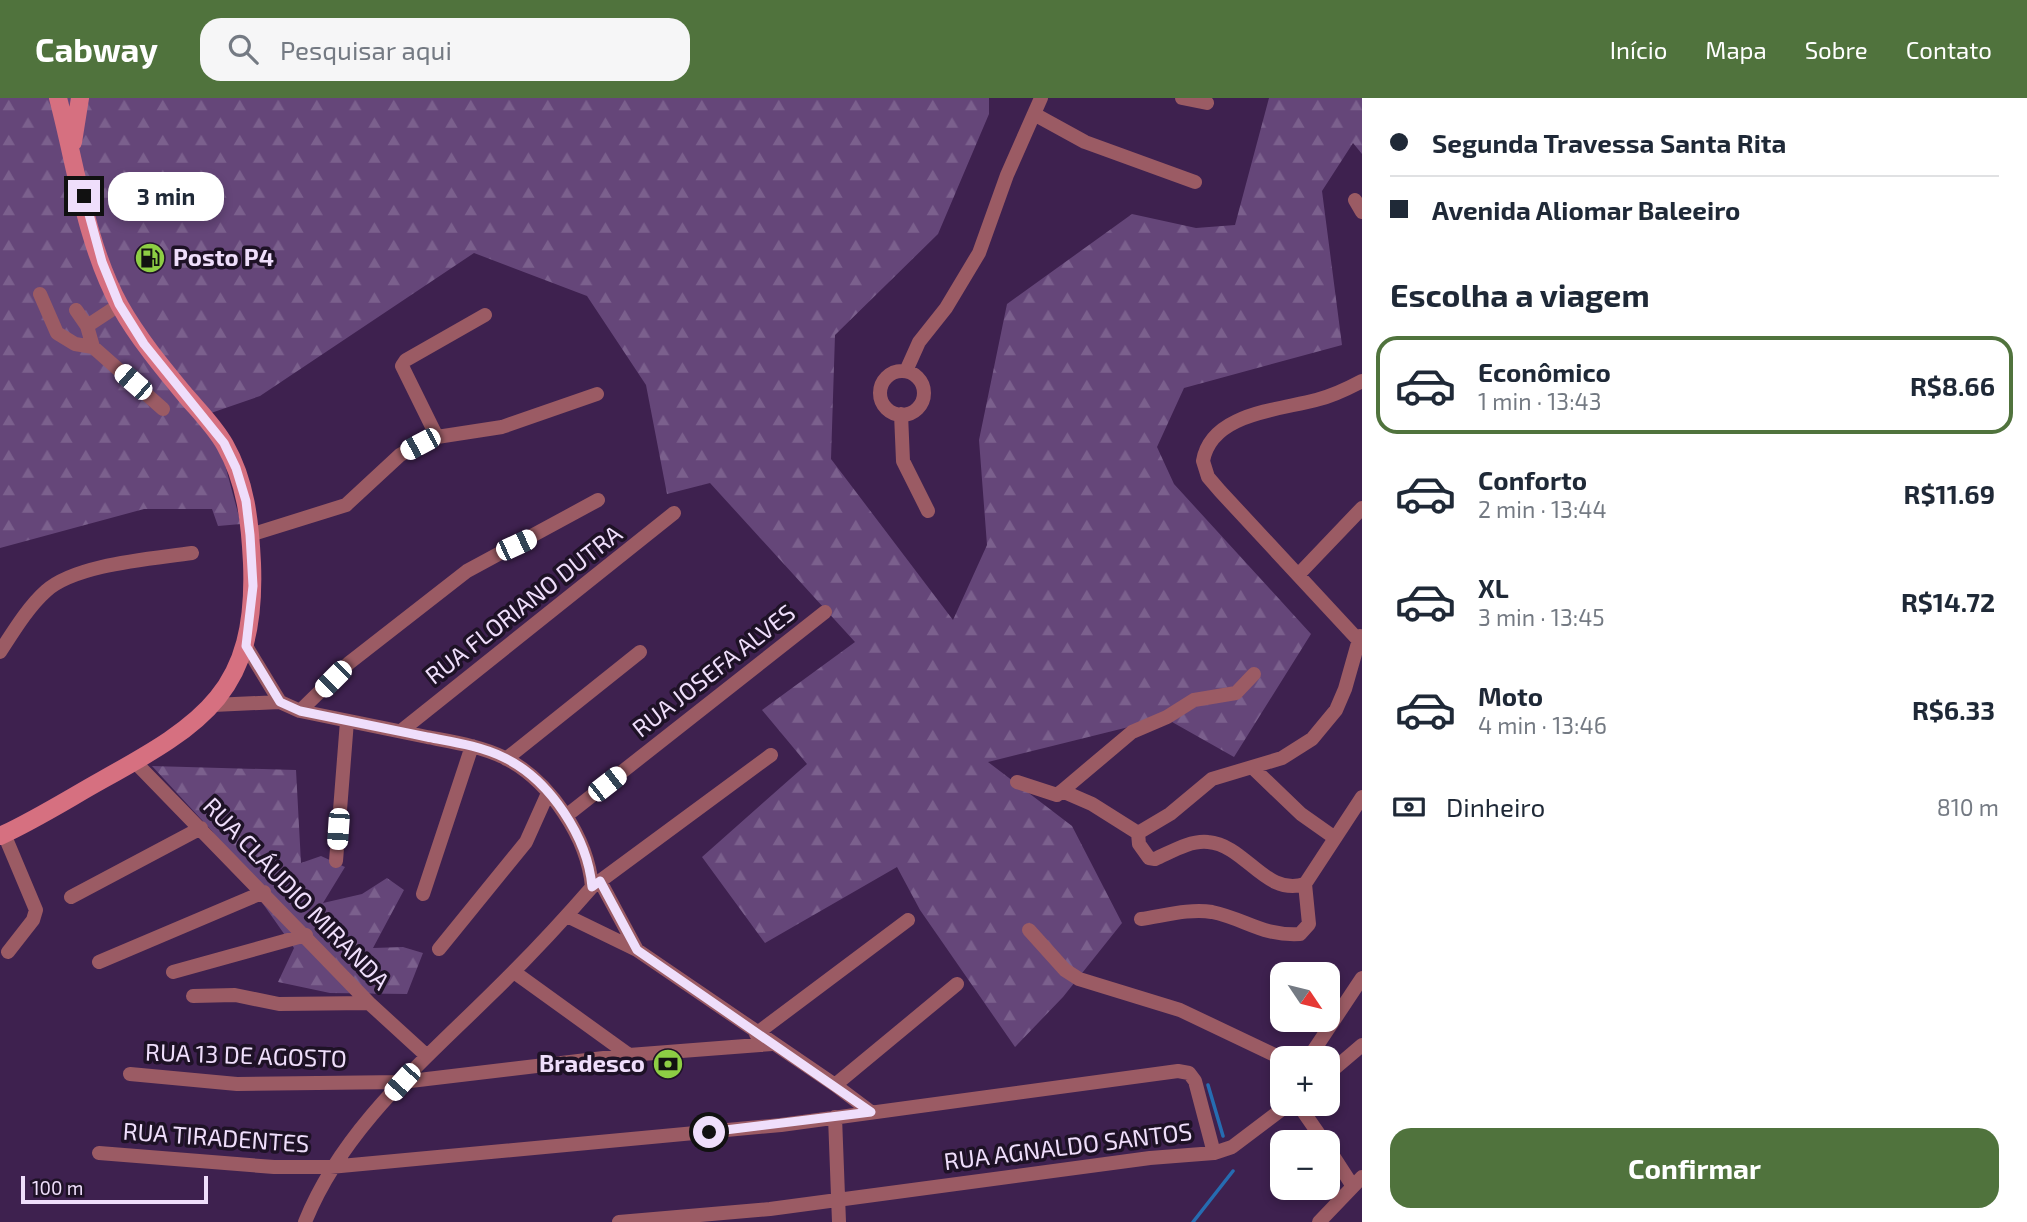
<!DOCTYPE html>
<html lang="pt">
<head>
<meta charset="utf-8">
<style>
	body { margin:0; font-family:"Exo 2",sans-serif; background:#f6f6f7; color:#1f2937; height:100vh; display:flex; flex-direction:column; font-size:26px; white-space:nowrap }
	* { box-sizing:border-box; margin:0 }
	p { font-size:23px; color:#747a83 }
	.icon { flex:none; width:38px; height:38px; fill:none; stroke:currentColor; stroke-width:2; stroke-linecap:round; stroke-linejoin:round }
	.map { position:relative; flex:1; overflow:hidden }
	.sheet { display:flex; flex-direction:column; background:#fff; width:665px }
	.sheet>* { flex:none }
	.hud { display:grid; align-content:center; height:154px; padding:0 28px; background:#fff }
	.needle { width:46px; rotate:125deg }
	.controls { position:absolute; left:1270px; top:864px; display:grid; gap:14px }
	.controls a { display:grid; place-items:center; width:70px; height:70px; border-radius:14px; background:#fff; box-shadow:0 4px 10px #0003; font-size:35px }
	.scale { position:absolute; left:21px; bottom:18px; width:187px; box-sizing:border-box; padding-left:7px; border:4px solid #efdefb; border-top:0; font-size:19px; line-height:24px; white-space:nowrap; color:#efdefb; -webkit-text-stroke:5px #1e1226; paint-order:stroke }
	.end { position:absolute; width:32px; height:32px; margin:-16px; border:9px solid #efdefb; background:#111; box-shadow:0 0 0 4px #111 }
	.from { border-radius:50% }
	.bubble { position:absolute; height:49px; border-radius:21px; background:#fff; box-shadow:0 4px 10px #0003; font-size:23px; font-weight:700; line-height:49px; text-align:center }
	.car { position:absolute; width:21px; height:42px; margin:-21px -10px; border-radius:9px; box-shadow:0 0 5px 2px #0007; background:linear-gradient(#fff 24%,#345 0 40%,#fff 0 76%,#345 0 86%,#fff 0) }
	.hud b { display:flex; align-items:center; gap:24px; height:66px; font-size:26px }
	.hud b+b { border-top:2px solid #e0e1e3 }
	.hud i { width:18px; height:18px; background:#1f2937 }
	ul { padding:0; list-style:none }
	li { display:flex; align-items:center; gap:21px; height:98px; margin:0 14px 10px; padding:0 14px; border:4px solid transparent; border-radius:21px }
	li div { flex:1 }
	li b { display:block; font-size:26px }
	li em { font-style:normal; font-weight:700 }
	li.active { border-color:#50733d }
	li>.icon { width:63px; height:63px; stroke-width:1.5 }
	h2 { padding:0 28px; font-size:32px; line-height:84px }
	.pay { display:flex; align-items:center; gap:18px; height:77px; padding:0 28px; font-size:26px }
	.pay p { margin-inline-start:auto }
	.button { display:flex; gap:14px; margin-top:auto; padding:14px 28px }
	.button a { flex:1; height:80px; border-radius:21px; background:#50733d; color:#fff; font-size:28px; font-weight:700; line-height:80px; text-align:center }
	header { display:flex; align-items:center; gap:42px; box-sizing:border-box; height:98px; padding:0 35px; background:#50733d; color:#fff }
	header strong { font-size:33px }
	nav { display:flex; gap:38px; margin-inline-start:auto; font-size:24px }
	.search { width:490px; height:63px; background:#f6f6f7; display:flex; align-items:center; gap:18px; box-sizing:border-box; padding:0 24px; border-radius:21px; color:#747a83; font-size:26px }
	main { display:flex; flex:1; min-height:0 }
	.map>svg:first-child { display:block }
	.forest { fill:url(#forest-firs) }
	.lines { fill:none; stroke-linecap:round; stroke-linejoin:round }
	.stream { stroke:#266cb1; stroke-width:3.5 }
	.minor { stroke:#9b5b64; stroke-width:14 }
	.secondary { stroke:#d67080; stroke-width:18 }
	.route { stroke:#efdefb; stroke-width:9 }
	.labels { text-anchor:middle; stroke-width:7; stroke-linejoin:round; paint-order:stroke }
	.poi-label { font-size:24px; font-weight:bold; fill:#efdefb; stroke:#1e1226; text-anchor:start }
	.street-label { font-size:24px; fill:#efdefb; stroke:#1e1226 }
</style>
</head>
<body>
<header>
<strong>Cabway</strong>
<div class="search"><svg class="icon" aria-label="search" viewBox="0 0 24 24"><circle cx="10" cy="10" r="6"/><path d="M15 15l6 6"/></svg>Pesquisar aqui</div>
<nav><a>Início</a><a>Mapa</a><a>Sobre</a><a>Contato</a></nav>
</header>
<main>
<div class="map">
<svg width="1362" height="1124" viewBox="0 0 1362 1124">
	<defs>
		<pattern id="forest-firs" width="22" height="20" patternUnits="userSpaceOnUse" patternTransform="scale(1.75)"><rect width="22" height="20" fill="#654679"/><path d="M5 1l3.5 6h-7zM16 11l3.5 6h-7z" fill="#7b608d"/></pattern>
	</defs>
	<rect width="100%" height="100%" fill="#3e214f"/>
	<path class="forest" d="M0,0H989V16L938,136L835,237L831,361L953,522L987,447L979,342L1007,206L1132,116L1196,130L1235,127L1269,0H1362V56L1353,45L1322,93L1342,247L1184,290L1157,349L1174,386L1311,536L1234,659L1165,620L988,664L1072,728L1122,825L1063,899L1015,949L920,812L897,769L765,845L702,759L807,666L762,612L855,544L710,385L667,396L646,287L587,198L474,155L260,298L211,315L241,426L218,428L212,411H144L0,450Z
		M152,668L296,672L301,765L321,758L345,769L323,805L362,796L387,780L404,792L373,850L403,849L423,855L407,896L330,895L278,884L294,850L212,733Z"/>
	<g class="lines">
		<path class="stream" d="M1208,987L1223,1038
			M1193,1124L1233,1073"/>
		<path class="minor" d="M1182,0L1207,5
			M1034,16L1085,44L1195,84
			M1355,102L1362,114
			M40,196L57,235L75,246L93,249L163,311
			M76,212L87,228L93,249
			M87,228L119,207
			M906,273L919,244L946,210L979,155L1007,77L1041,0
			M880 295a22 22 0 1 1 44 0a22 22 0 1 1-44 0Z
			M1362,283C1347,291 1333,298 1316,302C1279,312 1211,315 1203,363L1208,379L1220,393L1362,546
			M901,316L903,363L928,413
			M437,339L402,268L406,262L485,217
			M250,437L346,407L400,357L420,346L437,339L502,329L597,296
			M1299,476L1362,410
			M246,548L280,604
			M0,554C13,534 28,509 46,493C76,466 152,461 192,455
			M213,607L280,604L300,613C343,622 385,630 427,639C453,644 481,648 505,660C550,683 588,740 592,789C559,827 525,863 489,898C420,966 342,1032 305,1124
			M300,613L349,565L467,473L598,402
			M401,633L674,415
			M506,661L640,554
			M135,664L369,905L427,958
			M1253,670L1301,716L1335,740
			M1017,684L1057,697L1062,693L1092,706L1138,735
			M1062,693L1132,634L1167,619L1194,602L1236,595L1254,576
			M566,718L825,514
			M1138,735L1170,716L1212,681L1282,660L1312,641L1336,612L1345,591L1360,538
			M1138,735L1139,746L1149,760L1155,761C1171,754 1190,742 1208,744C1246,747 1265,799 1305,786L1362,699
			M4,736L36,812L33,822L8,854
			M336,763L347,623
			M600,783L637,852
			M592,789L771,657
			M423,796L472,648
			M71,799L201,730
			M567,818L637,852L835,987
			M1141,821C1163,818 1190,810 1212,814C1246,821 1261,838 1300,836L1309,826L1305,786
			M1029,832L1065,872L1079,881L1180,912L1283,961
			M439,851L526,744L548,695
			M99,864L264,794
			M173,874L306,837
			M514,874L629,957
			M193,898L235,897L279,906L369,905
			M756,936L908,822
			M1308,961L1362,880
			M130,976L237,986L402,984L629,957L772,946
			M1328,976L1362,947
			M1298,1006L1325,1045
			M871,1014L835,987L957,886
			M835,1019L839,1124
			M1328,1050L1352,1087
			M99,1055L274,1069H330L781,1027L1178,973L1189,975L1195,983L1214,1055
			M619,1124L770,1111L1150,1060L1214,1055L1232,1049L1289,1006
			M1319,1124L1362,1079"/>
		<path class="secondary" d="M73,44L80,0
			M0,738C35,722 68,701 102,682C205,625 257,592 252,465C250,424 246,384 225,347C215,329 199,313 186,298C162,269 138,240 120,208C86,146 76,68 58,0"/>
	</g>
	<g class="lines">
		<path class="route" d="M84,98L102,164L119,206L144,246L224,345L236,370L246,403L250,437L253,488L246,548L280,604L300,613C343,622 385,630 427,639C453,644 481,648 505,660C550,682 588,740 592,789L600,783L637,852L871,1014L709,1034"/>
	</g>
	<defs>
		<g id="fuel-disc" transform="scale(1.575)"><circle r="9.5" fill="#8dce44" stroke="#1e1226"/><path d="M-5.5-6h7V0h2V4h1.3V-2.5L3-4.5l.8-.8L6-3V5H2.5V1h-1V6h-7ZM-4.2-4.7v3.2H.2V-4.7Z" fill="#111"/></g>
		<g id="bank-disc" transform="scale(1.575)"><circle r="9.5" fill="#8dce44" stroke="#1e1226"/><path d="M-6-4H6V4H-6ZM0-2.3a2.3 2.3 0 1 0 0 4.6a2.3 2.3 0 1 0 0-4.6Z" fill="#111"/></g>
	</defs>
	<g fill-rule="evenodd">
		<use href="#fuel-disc" x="150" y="160"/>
		<use href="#bank-disc" x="668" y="966"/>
	</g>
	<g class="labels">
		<g class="poi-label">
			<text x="173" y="168">Posto P4</text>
			<text x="645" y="974" text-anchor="end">Bradesco</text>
		</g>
		<g class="street-label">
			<text transform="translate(524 507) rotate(-38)" y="8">RUA FLORIANO DUTRA</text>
			<text transform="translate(714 573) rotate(-38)" y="8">RUA JOSEFA ALVES</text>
			<text transform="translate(296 796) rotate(46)" y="8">RUA CLÁUDIO MIRANDA</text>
			<text transform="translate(246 958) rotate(2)" y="8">RUA 13 DE AGOSTO</text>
			<text transform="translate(216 1040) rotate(4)" y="8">RUA TIRADENTES</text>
			<text transform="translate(1068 1049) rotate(-7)" y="8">RUA AGNALDO SANTOS</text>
		</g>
	</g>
</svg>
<div class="controls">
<a><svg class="needle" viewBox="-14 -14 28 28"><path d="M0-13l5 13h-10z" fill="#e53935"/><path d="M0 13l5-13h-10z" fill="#747a83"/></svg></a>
<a>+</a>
<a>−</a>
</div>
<div class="scale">100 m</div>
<i class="end from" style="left:709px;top:1034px"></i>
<i class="end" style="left:84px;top:98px"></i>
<div class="bubble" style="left:108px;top:74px;width:116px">3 min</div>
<i class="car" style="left:133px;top:284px;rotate:311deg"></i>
<i class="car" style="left:420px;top:346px;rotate:242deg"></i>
<i class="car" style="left:516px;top:447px;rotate:65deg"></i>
<i class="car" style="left:333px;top:581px;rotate:225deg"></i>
<i class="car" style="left:607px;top:686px;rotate:52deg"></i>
<i class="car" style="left:338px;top:731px;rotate:184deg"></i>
<i class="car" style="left:402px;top:984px;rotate:222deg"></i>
</div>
<section class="sheet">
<div class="hud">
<b><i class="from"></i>Segunda Travessa Santa Rita</b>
<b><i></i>Avenida Aliomar Baleeiro</b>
</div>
<h2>Escolha a viagem</h2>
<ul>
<li class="active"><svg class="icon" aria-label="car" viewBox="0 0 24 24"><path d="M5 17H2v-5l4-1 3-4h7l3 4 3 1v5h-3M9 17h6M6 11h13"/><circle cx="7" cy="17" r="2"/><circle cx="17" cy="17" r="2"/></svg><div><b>Econômico</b><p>1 min · 13:43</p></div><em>R$8.66</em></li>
<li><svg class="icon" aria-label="car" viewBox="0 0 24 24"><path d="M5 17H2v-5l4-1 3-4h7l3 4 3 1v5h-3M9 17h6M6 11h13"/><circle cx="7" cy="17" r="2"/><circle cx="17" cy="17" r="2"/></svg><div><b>Conforto</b><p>2 min · 13:44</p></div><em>R$11.69</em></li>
<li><svg class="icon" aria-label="car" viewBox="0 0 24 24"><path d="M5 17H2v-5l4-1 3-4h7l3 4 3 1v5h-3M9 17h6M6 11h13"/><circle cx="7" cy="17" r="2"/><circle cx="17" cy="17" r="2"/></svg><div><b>XL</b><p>3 min · 13:45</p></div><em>R$14.72</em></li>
<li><svg class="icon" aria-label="car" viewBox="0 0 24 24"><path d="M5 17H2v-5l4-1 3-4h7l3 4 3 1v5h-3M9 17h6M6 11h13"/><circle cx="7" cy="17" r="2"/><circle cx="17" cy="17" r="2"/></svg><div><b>Moto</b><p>4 min · 13:46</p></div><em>R$6.33</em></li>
</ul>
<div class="pay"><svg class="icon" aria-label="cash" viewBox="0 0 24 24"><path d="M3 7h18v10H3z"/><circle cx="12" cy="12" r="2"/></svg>Dinheiro<p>810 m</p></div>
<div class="button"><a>Confirmar</a></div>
</section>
</main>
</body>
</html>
